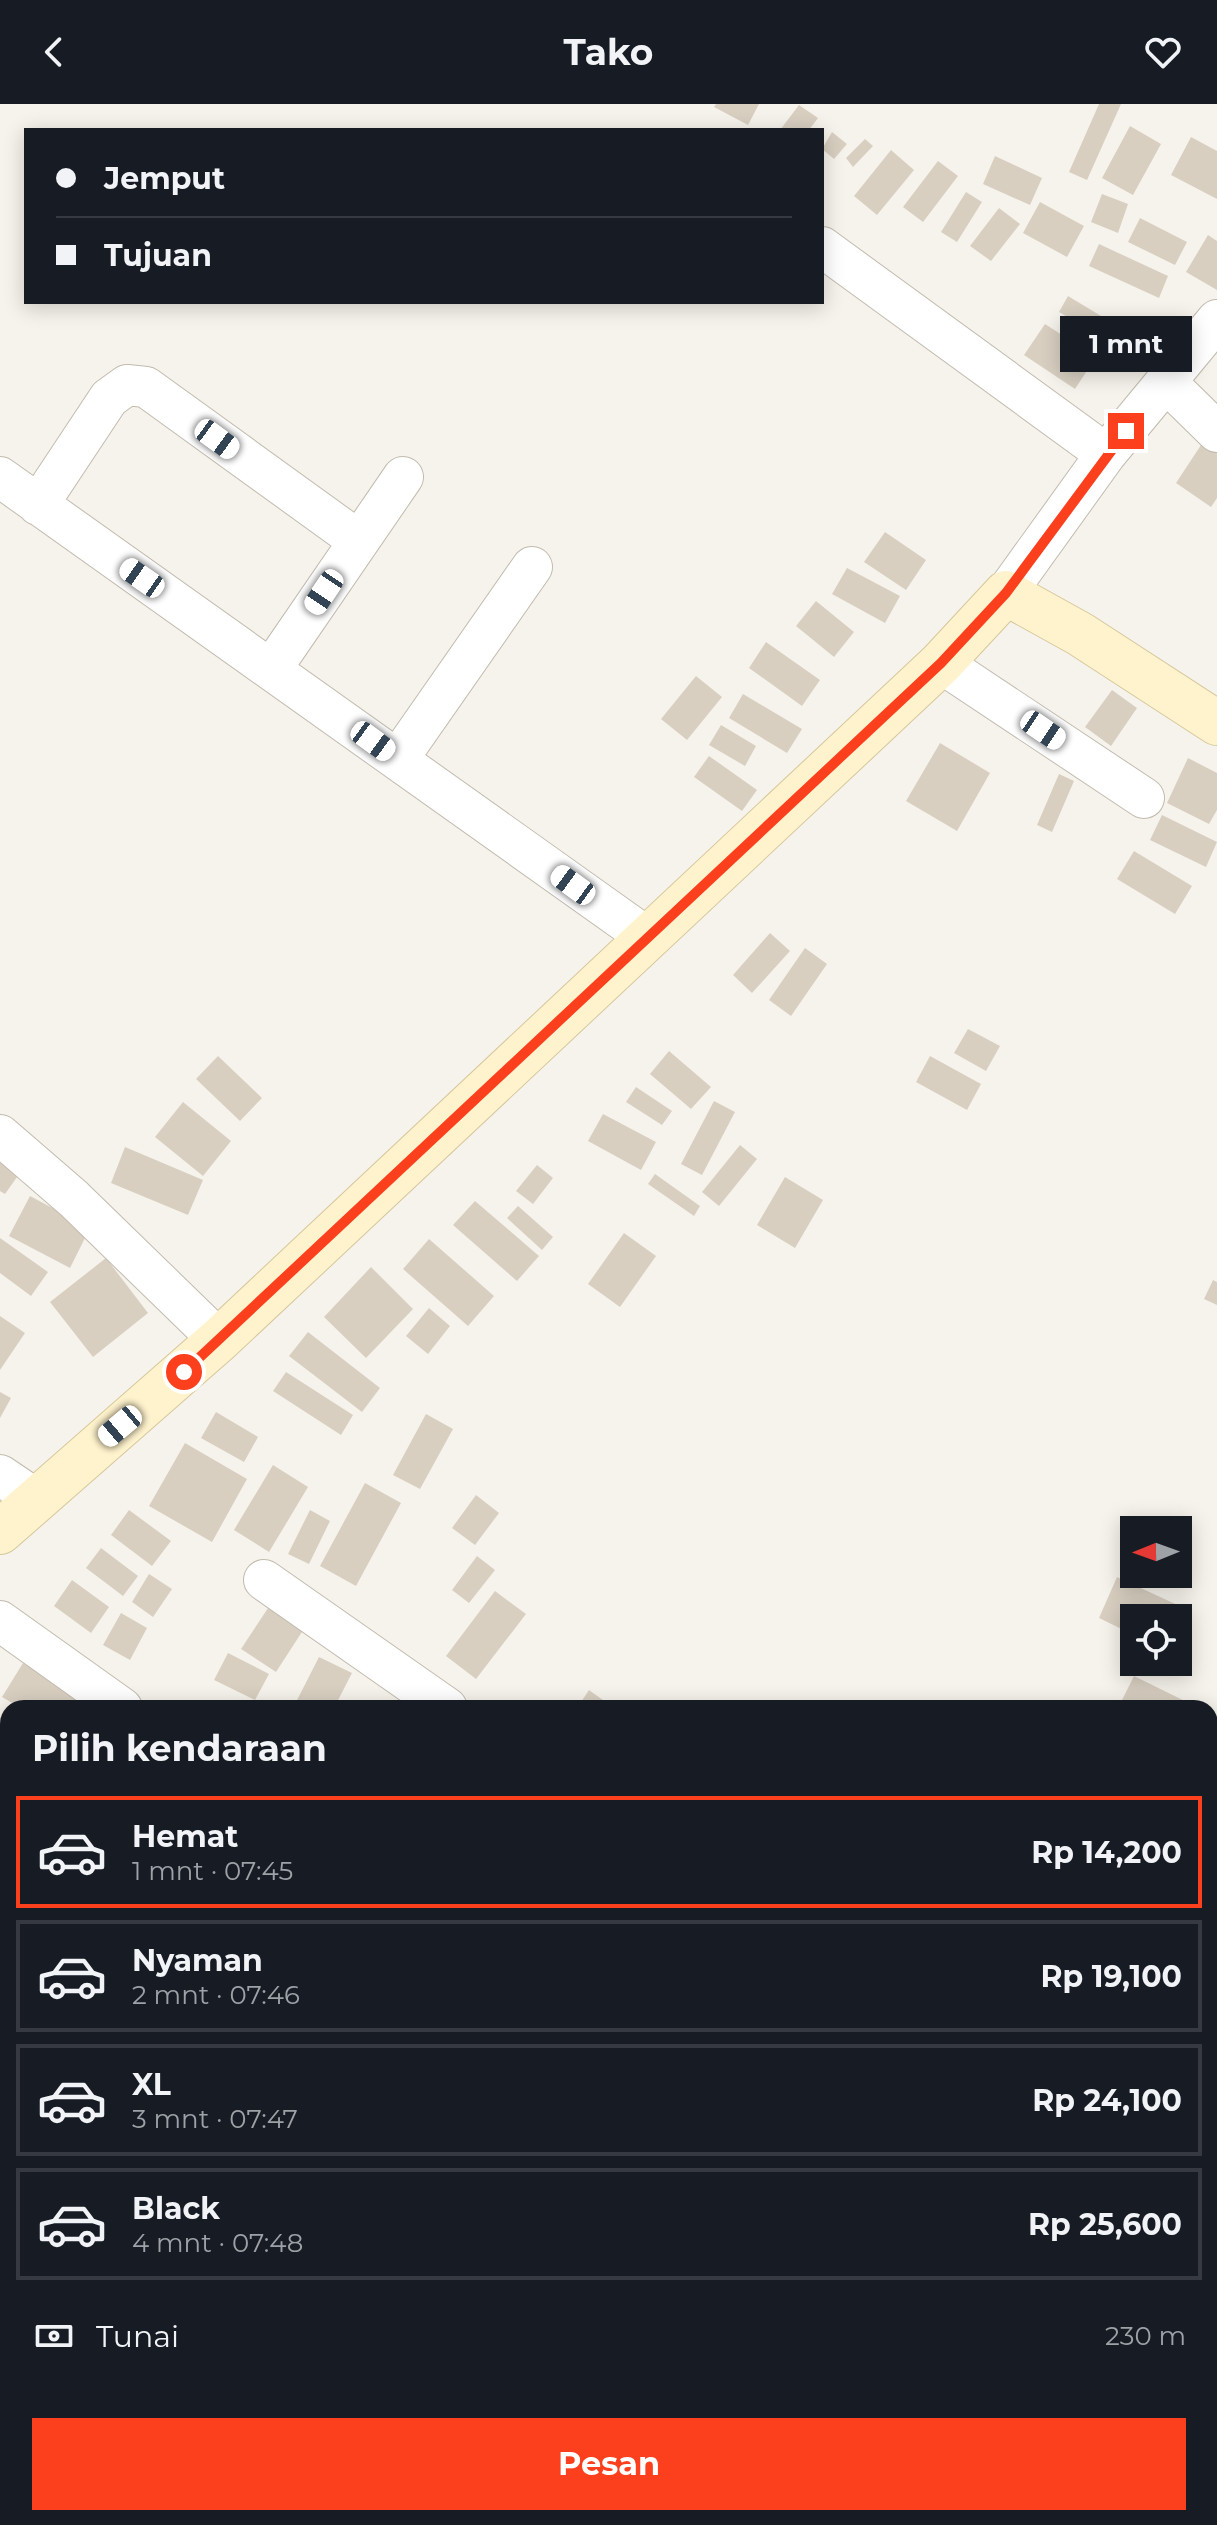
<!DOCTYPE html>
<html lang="id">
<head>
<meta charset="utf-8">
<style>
	body { margin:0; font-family:Montserrat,sans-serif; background:#242831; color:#f1f3f6; height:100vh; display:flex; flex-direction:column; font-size:30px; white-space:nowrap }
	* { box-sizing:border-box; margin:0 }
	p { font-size:26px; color:#9ea1a6 }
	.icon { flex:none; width:44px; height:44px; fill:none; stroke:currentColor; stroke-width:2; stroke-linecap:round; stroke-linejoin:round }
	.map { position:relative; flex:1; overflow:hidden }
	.side { position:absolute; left:0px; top:1596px; width:1218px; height:826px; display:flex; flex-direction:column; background:#171b24; border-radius:24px 24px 0 0; box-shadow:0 4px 20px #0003 }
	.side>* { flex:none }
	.top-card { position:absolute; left:24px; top:24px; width:800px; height:176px; border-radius:0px; box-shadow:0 4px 20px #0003; display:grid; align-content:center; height:176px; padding:0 32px; background:#171b24 }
	.needle { width:52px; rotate:269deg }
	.controls { position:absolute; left:1120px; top:1412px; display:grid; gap:16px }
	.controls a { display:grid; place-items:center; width:72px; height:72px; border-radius:0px; background:#171b24; box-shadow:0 4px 20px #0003; font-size:40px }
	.end { position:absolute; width:36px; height:36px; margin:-18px; border:10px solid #fc3f1d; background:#fff; box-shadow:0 0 0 4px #fff }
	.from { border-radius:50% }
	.bubble { position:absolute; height:56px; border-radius:0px; background:#171b24; box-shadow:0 4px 20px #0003; font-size:26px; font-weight:700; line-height:56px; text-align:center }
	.car { position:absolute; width:24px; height:48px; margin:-24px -12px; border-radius:10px; box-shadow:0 0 6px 2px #0007; background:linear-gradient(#fff 24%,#345 0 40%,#fff 0 76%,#345 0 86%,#fff 0) }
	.top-card b { display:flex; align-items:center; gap:28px; height:76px; font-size:30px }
	.top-card b+b { border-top:2px solid #363941 }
	.top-card i { width:20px; height:20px; background:#f1f3f6 }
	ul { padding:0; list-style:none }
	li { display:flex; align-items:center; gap:24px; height:112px; margin:0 16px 12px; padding:0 16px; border:4px solid #363941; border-radius:0px }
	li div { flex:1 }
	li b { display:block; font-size:30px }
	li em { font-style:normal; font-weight:700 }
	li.selected { border-color:#fc3f1d }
	li>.icon { width:72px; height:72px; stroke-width:1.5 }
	h2 { padding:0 32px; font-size:36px; line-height:96px }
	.pay { display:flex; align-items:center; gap:20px; height:88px; padding:0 32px; font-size:30px }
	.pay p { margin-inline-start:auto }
	.cta { display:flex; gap:16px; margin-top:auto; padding:16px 32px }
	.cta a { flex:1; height:92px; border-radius:0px; background:#fc3f1d; color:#fff; font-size:32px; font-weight:700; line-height:92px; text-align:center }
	header { display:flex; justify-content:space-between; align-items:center; height:104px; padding:0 32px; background:#171b24; font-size:36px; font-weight:700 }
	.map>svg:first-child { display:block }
	.building { fill:#d8cfc1 }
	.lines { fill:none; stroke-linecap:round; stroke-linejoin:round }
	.street-casing { stroke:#c2bbae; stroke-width:42 }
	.secondary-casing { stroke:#d6c79b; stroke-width:46 }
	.street { stroke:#fff; stroke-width:40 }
	.secondary { stroke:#fff3cd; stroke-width:44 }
	.route { stroke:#fc3f1d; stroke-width:10 }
</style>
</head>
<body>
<header><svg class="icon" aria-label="back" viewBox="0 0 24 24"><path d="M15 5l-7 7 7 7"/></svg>Tako<svg class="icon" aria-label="heart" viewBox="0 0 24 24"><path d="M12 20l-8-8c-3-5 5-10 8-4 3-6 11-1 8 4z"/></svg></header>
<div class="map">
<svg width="1217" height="2421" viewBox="0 0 1217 2421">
	<rect width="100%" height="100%" fill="#f6f3ec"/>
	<path class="building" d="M716,0H759L748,21L714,3Z
		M1099,0H1121L1087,76L1069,68Z
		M799,1L818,14L809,26H780Z
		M1130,22L1161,40L1133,91L1102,74Z
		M832,28L847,40L834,55L822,45Z
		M1191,33L1217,47V95L1171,71Z
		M865,35L873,42L853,63L846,54Z
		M891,46L914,66L877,111L854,92Z
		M995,52L1042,74L1030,101L983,80Z
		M938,57L958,72L923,118L903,103Z
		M966,88L982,98L957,138L941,128Z
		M1102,90L1128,100L1118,129L1091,118Z
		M1040,98L1084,122L1067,153L1023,129Z
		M999,104L1020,120L991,157L970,142Z
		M1140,114L1187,138L1175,161L1128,138Z
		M1208,131L1217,137V186L1186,168Z
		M1099,140L1168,172L1159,194L1089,162Z
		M1068,192L1106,215L1096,230L1059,208Z
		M1045,220L1096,253L1075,285L1024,251Z
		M1203,338L1217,348V394L1211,403L1176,379Z
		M885,428L926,456L906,486L864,458Z
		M847,464L900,492L885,519L832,490Z
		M816,497L854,528L834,553L796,522Z
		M766,538L820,576L802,602L749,564Z
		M696,572L722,593L687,636L661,615Z
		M1112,586L1137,604L1111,642L1085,623Z
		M743,590L802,625L787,649L729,614Z
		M721,621L756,642L745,662L709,641Z
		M940,639L990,669L957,727L906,697Z
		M709,652L757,686L742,707L694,673Z
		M1188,654L1217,669V706L1209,720L1167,699Z
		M1059,670L1074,677L1052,728L1037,721Z
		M1162,711L1217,738L1206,763L1150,736Z
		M1134,747L1192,782L1175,810L1117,775Z
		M770,829L790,847L752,889L733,871Z
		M805,844L827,860L791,912L769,896Z
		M968,925L1000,942L986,967L954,949Z
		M669,947L711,983L691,1005L650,970Z
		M218,952L262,994L240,1017L196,975Z
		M930,952L981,980L967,1006L916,978Z
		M636,983L672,1007L662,1021L626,998Z
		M714,997L735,1008L702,1071L681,1060Z
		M183,998L231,1037L203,1072L155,1033Z
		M603,1010L656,1038L641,1066L588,1037Z
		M740,1041L757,1055L719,1102L702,1088Z
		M125,1043L203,1076L188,1111L111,1079Z
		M0,1053L27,1059L5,1090L0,1087Z
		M537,1061L553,1074L533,1100L516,1087Z
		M655,1070L700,1102L694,1112L648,1080Z
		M785,1073L823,1096L795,1144L757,1121Z
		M30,1092L90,1124L70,1164L9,1132Z
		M475,1097L539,1152L517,1177L453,1121Z
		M518,1102L553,1133L542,1146L507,1114Z
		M624,1129L656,1152L620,1203L588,1180Z
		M0,1134L48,1168L31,1192L0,1169Z
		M429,1135L494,1192L468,1222L403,1165Z
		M106,1154L148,1209L93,1253L50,1198Z
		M371,1163L413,1205L366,1254L324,1213Z
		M1213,1176L1217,1178V1201L1204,1195Z
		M429,1204L450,1222L428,1250L406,1232Z
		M0,1212L25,1229L0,1266Z
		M308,1228L380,1284L362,1308L289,1252Z
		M286,1268L353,1311L341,1331L273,1287Z
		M0,1288L11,1294L0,1314Z
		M216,1308L258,1333L244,1358L201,1334Z
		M426,1310L453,1325L420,1385L393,1371Z
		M185,1339L247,1375L212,1438L149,1402Z
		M273,1361L308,1383L269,1448L234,1426Z
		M365,1379L401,1399L356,1482L320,1462Z
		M476,1391L499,1409L475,1441L452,1424Z
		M129,1406L171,1437L152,1462L111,1431Z
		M310,1406L330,1417L309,1460L288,1450Z
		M101,1444L138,1472L123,1492L86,1464Z
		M477,1452L495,1466L469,1499L452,1486Z
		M149,1470L172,1485L153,1513L132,1498Z
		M1117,1473L1184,1504L1180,1514H1134V1531L1099,1514Z
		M72,1476L109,1503L91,1529L54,1502Z
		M495,1487L526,1510L476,1575L446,1552Z
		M276,1492L311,1514L276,1568L241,1545Z
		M121,1509L147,1524L130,1556L103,1541Z
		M228,1549L269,1570L255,1596L214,1576Z
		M319,1553L352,1569L334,1604H293Z
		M23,1559L85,1599L82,1604H21L2,1593Z
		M1134,1572L1199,1604H1118Z
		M589,1586L614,1604H577Z
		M0,1613L8,1618V1649L0,1644Z
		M0,1654L8,1657V1691L0,1689Z
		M767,2414H807L803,2421H779Z"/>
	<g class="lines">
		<g class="street-casing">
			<path id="street" d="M822,143L1106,350
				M1167,279L1217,328
				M0,373L648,834
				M38,401L109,294L127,281L146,283L359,437
				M1006,489L1106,350L1217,216
				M941,559L1144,694
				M272,564L403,373
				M398,655L532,463
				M0,1031L74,1095L219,1236
				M0,1371L34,1394
				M264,1476L447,1604
				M0,1517L122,1604
				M1210,1817L1217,1822
				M1210,2001L1217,1992
				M883,2421L888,2414"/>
		</g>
		<g class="secondary-casing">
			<path id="secondary" d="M0,1428L219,1236L941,559L1006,489L1080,530L1217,619"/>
		</g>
		<use href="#street" class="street"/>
		<use href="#secondary" class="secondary"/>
	</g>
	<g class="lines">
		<path class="route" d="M184,1268L941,559L1006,489L1126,327"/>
	</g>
</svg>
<div class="controls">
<a><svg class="needle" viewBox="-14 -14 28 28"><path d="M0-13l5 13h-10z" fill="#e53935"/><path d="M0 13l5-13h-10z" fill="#9ea1a6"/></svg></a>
<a><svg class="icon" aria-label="locate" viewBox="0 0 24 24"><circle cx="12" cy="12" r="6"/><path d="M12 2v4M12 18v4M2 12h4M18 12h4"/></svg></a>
</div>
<i class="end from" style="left:184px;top:1268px"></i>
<i class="end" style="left:1126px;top:327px"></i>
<div class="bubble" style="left:1060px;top:212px;width:132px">1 mnt</div>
<i class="car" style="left:217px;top:335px;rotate:126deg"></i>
<i class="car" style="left:142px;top:474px;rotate:305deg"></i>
<i class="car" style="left:324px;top:488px;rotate:214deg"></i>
<i class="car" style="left:1043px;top:626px;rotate:124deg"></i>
<i class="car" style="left:373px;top:637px;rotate:126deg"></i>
<i class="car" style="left:573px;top:781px;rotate:306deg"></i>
<i class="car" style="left:120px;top:1322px;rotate:230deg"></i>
<div class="top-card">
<b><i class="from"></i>Jemput</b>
<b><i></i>Tujuan</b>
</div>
<section class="side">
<h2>Pilih kendaraan</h2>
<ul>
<li class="selected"><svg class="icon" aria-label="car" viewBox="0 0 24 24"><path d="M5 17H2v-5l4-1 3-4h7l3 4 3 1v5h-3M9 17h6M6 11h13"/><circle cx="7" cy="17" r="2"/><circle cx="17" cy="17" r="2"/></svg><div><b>Hemat</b><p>1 mnt · 07:45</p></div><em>Rp 14,200</em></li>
<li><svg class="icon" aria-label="car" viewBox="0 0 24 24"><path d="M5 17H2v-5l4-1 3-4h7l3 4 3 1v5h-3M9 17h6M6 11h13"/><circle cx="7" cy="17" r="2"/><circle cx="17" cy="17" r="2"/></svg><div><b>Nyaman</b><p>2 mnt · 07:46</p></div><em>Rp 19,100</em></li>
<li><svg class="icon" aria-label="car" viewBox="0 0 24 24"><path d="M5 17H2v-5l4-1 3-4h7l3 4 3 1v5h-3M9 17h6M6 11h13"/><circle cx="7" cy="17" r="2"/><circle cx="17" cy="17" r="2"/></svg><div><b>XL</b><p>3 mnt · 07:47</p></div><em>Rp 24,100</em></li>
<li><svg class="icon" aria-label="car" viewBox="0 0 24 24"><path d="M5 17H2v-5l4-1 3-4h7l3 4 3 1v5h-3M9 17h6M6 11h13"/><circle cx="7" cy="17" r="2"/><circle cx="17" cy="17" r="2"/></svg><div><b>Black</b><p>4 mnt · 07:48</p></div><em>Rp 25,600</em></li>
</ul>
<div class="pay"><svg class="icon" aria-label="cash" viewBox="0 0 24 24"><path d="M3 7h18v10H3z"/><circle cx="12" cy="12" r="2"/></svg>Tunai<p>230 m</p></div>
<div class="cta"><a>Pesan</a></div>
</section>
</div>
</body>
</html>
